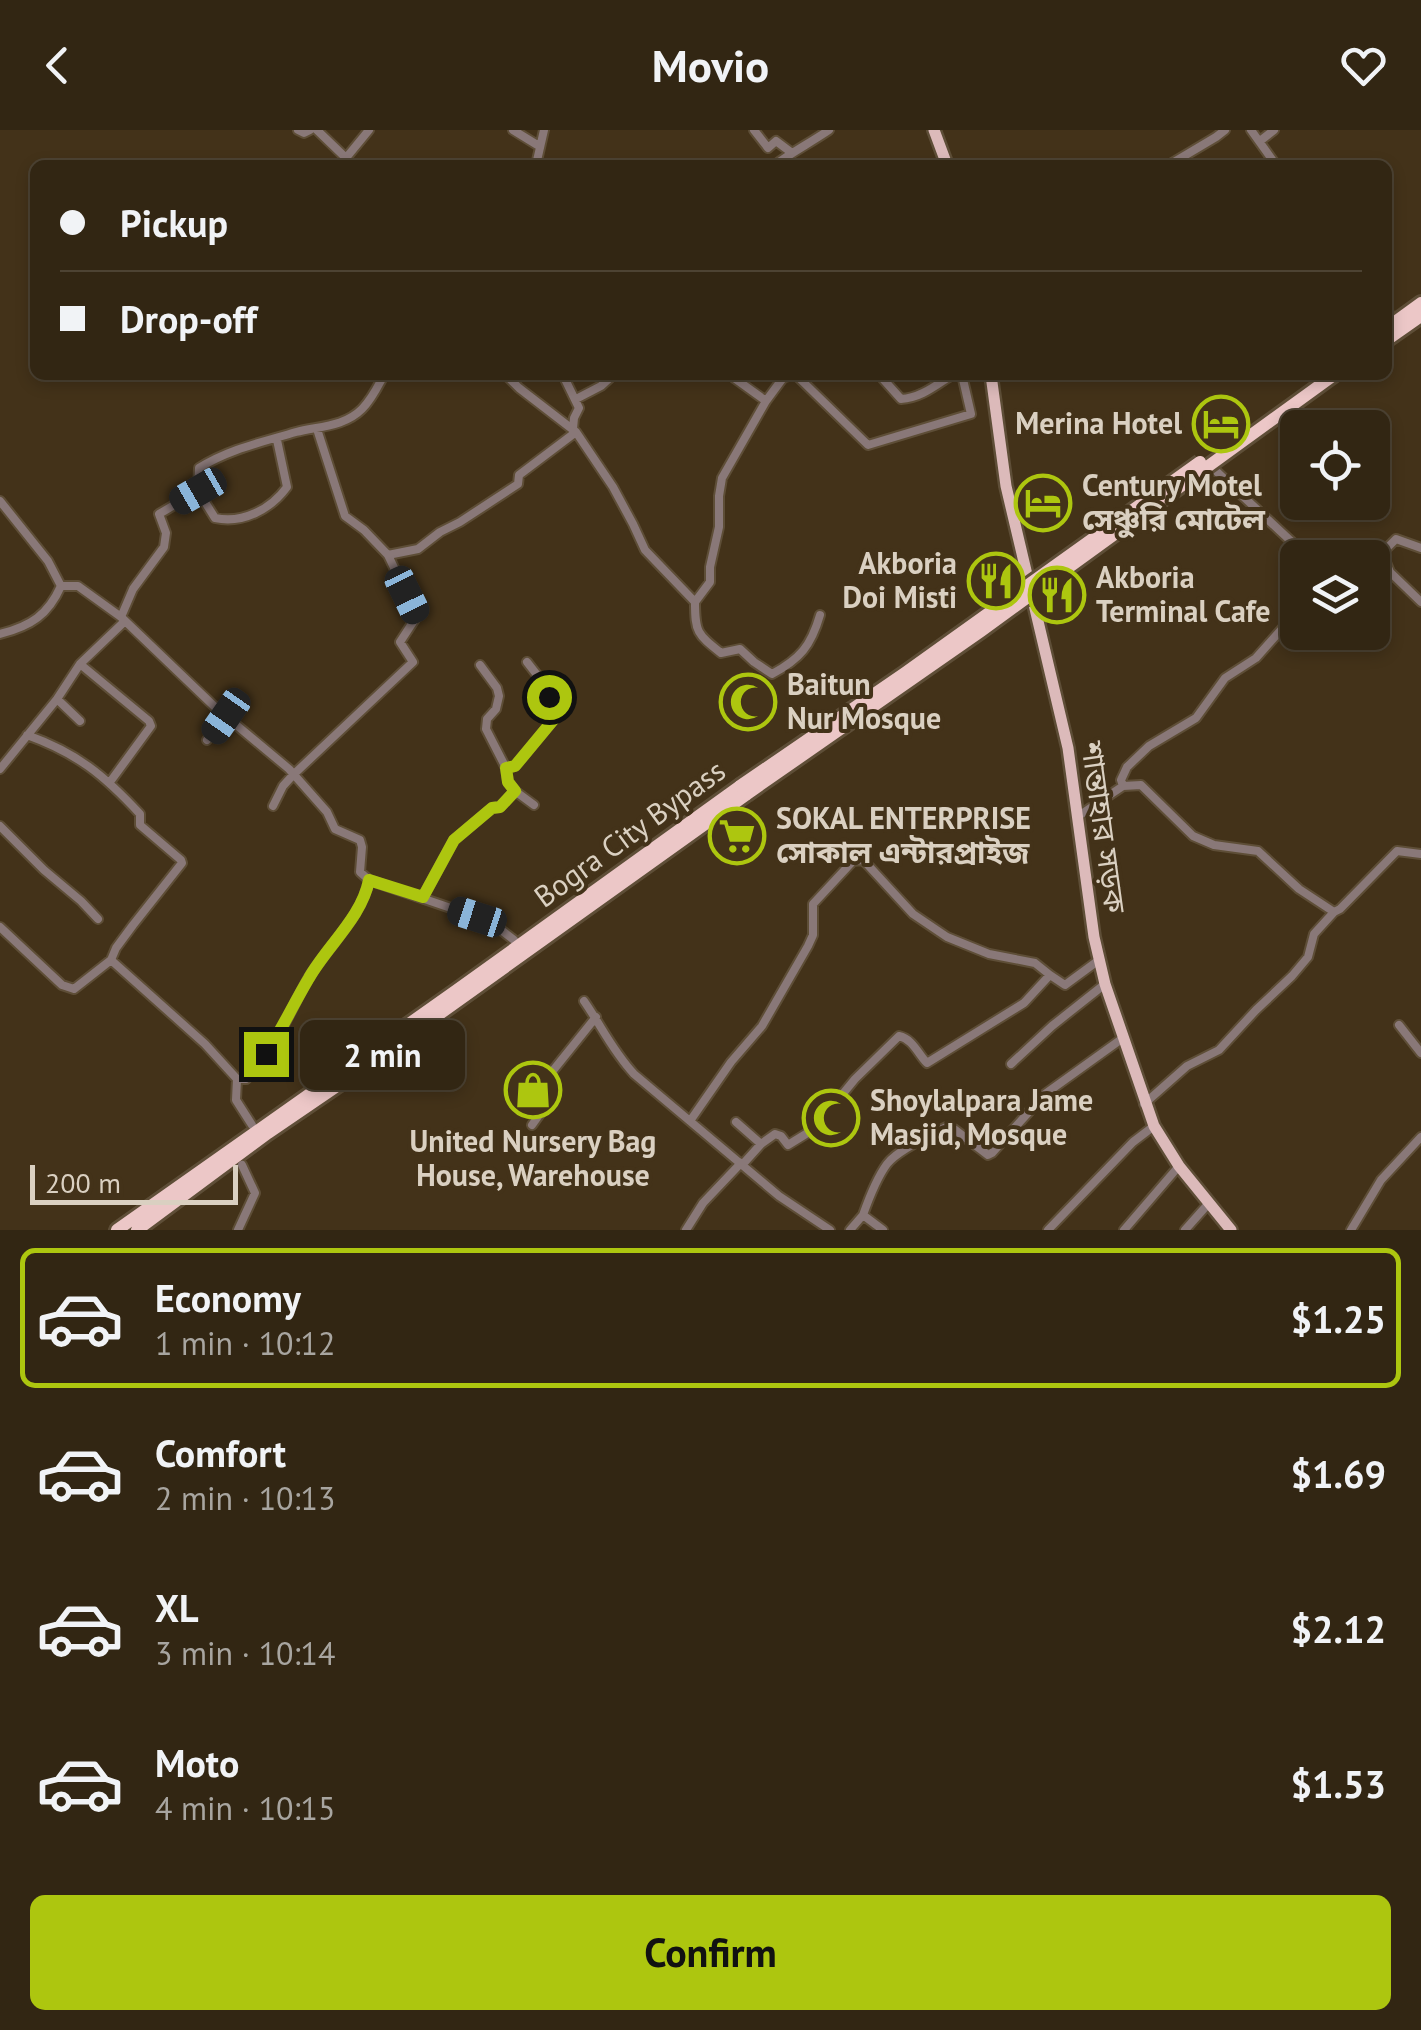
<!DOCTYPE html>
<html lang="en">
<head>
<meta charset="utf-8">
<style>
	body { margin:0; font-family:"PT Sans","Noto Sans Bengali",sans-serif; background:#3a2e1c; color:#f1f3f6; height:100vh; display:flex; flex-direction:column; font-size:38px; white-space:nowrap }
	* { box-sizing:border-box; margin:0 }
	p { font-size:32px; color:#a8a5a0 }
	.icon { flex:none; width:55px; height:55px; fill:none; stroke:currentColor; stroke-width:2; stroke-linecap:round; stroke-linejoin:round }
	.map { position:relative; height:1100px; overflow:hidden }
	.side { display:flex; flex-direction:column; background:#322613; flex:1 }
	.side>* { flex:none }
	.top-card { position:absolute; left:30px; top:30px; width:1362px; height:220px; border-radius:15px; box-shadow:0 5px 15px #0003,0 0 0 2px #4d4333; display:grid; align-content:center; height:220px; padding:0 30px; background:#322613 }
	.buttons { position:absolute; left:1280px; top:280px; display:grid; gap:20px }
	.buttons a { display:grid; place-items:center; width:110px; height:110px; border-radius:15px; background:#322613; box-shadow:0 5px 15px #0003,0 0 0 2px #4d4333; font-size:50px }
	.scale { position:absolute; left:30px; bottom:25px; width:208px; box-sizing:border-box; padding-left:10px; border:5px solid #dad0c1; border-top:0; font-size:28px; line-height:35px; white-space:nowrap; color:#dad0c1; -webkit-text-stroke:8px #433219; paint-order:stroke }
	.end { position:absolute; width:45px; height:45px; margin:-22px; border:12px solid #adc60f; background:#111; box-shadow:0 0 0 5px #111 }
	.from { border-radius:50% }
	.bubble { position:absolute; height:70px; border-radius:15px; background:#322613; box-shadow:0 5px 15px #0003,0 0 0 2px #4d4333; font-size:32px; font-weight:600; line-height:70px; text-align:center }
	.car { position:absolute; width:30px; height:60px; margin:-30px -15px; border-radius:12px; box-shadow:0 0 8px 2px #0007; background:linear-gradient(#222 24%,#8ab4d8 0 40%,#222 0 76%,#8ab4d8 0 86%,#222 0) }
	.top-card b { display:flex; align-items:center; gap:35px; height:95px; font-size:38px }
	.top-card b+b { border-top:2px solid #4d4333 }
	.top-card i { width:25px; height:25px; background:#f1f3f6 }
	ul { padding:18px 0 0; list-style:none }
	li { display:flex; align-items:center; gap:30px; height:140px; margin:0 20px 15px; padding:0 10px; border:5px solid transparent; border-radius:15px }
	li div { flex:1 }
	li b { display:block; font-size:38px }
	li em { font-style:normal; font-weight:600 }
	li.selected { border-color:#adc60f }
	li>.icon { width:90px; height:90px; stroke-width:1.5 }
	.primary-button { display:flex; gap:20px; margin-top:auto; padding:20px 30px }
	.primary-button a { flex:1; height:115px; border-radius:15px; background:#adc60f; color:#111; font-size:40px; font-weight:600; line-height:115px; text-align:center }
	header { display:flex; justify-content:space-between; align-items:center; height:130px; padding:0 30px; background:#322613; font-size:45px; font-weight:600 }
	.map>svg:first-child { display:block }
	.lines { fill:none; stroke-linecap:round; stroke-linejoin:round }
	.minor-casing { stroke:#5e4e37; stroke-width:12 }
	.primary-casing { stroke:#5e4e37; stroke-width:16 }
	.trunk-casing { stroke:#5e4e37; stroke-width:18 }
	.minor { stroke:#897878; stroke-width:8 }
	.primary { stroke:#dcbaba; stroke-width:11 }
	.trunk { stroke:#ecc7c7; stroke-width:12 }
	.trunk-bridge-casing { stroke:#5e4e37; stroke-width:18; stroke-linecap:butt }
	.trunk-bridge { stroke:#ecc7c7; stroke-width:12 }
	.route { stroke:#adc60f; stroke-width:12 }
	.labels { text-anchor:middle; stroke-width:8; stroke-linejoin:round; paint-order:stroke }
	.poi-label { font-size:30px; font-weight:bold; fill:#dad0c1; stroke:#433219; text-anchor:start }
	.street-label { font-size:30px; fill:#dad0c1; stroke:#433219 }
</style>
</head>
<body>
<header><svg class="icon" aria-label="back" viewBox="0 0 24 24"><path d="M15 5l-7 7 7 7"/></svg>Movio<svg class="icon" aria-label="heart" viewBox="0 0 24 24"><path d="M12 20l-8-8c-3-5 5-10 8-4 3-6 11-1 8 4z"/></svg></header>
<div class="map">
<svg width="1421" height="1100" viewBox="0 0 1421 1100">
	<rect width="100%" height="100%" fill="#433219"/>
	<g class="lines">
		<g class="minor-casing">
			<path id="minor" d="M298,0L304,3L310,0
				M317,0L346,28
				M513,0L539,16
				M754,0L768,18L776,11L792,23
				M1251,0L1276,35
				M1260,11L1274,0
				M344,35L346,28L369,0
				M536,35L544,0
				M775,35C792,22 810,13 829,0
				M1169,35L1216,7L1225,0
				M1388,182L1389,183
				M506,245L519,258L576,302L613,357L633,394L645,420L695,472C695,502 697,504 721,523L740,519L754,532L772,544C800,529 811,516 820,485
				M563,245L579,278L574,288L573,299
				M730,245L766,271
				M796,245L868,315L971,284L962,245
				M883,249L901,269C921,268 936,255 952,245
				M576,269L601,256L613,245
				M277,310L287,357C271,379 243,394 215,388L198,361L199,338C229,319 263,312 296,302C319,296 344,297 362,279C372,269 378,256 384,245
				M1217,342L1309,428
				M0,371L48,431L61,456H78L121,487L216,578L289,639L327,682L335,699L360,710L362,717L360,742L369,750L477,787L496,796L514,810
				M388,425L418,419L440,402L460,392L518,354L519,345L576,302
				M1390,442L1421,472
				M1372,461L1390,442L1382,423L1396,409L1421,418
				M695,472L710,452V437L719,397V366L722,348L766,271L783,248L791,245
				M121,487L133,459L164,417L166,403L159,384L198,361
				M0,504C31,496 48,485 61,456
				M80,534L149,591L151,596L110,652
				M480,535L497,558L499,566L496,579L487,589L486,599L506,638L508,652L515,661L534,675
				M57,569L80,591
				M207,610L225,586
				M506,638L515,636L559,583L541,550L527,532
				M0,639L57,569L80,534L125,491
				M1123,656L1121,650L1127,637L1149,616L1196,588L1225,548L1256,528L1289,491L1298,489
				M273,676L283,656L293,645L413,532L400,512L417,486L388,425L364,400L345,386L317,299
				M1077,687L1123,656L1141,655L1193,706L1214,715L1258,721L1299,759L1334,782L1340,779L1397,721L1421,724
				M0,696L44,740L81,771L98,789
				M423,767L454,710L492,678L500,677L515,661
				M0,797L62,855L74,859L111,830L116,818L133,795L182,733L181,730L140,695V684C104,645 77,623 27,605
				M111,830L205,914L237,949L236,970L252,995
				M584,871C602,897 612,920 634,944L779,1066L830,1100
				M1399,895L1421,923
				M1011,934L1052,896L1105,854
				M237,949H246C274,923 289,882 308,849C327,817 362,787 369,750
				M1144,974L1187,936L1219,920L1256,880L1292,846L1308,827L1314,804L1334,782
				M690,991L731,932L762,896L808,816L813,805V774L853,731L862,730L866,733L913,784L947,807L989,824L1035,833L1050,845
				M736,992L761,1014
				M532,995L542,981L537,969L543,953L596,887
				M743,1034L761,1014L775,1004L781,1006L788,1015L814,999L855,949L899,906C913,909 918,924 927,933L1024,873L1048,847L1050,845L1065,855L1099,830
				M863,1085C869,1068 876,1049 887,1034C897,1020 932,1004 948,996L954,999L988,1025L992,1023L1045,964L1123,908
				M238,1100L255,1063L242,1035
				M686,1100L703,1073L741,1033
				M850,1100L863,1085L883,1100
				M1048,1100L1133,1012L1154,996
				M1124,1100L1179,1036
				M1185,1100L1209,1073
				M1351,1100L1381,1050L1421,1007"/>
		</g>
		<g class="primary-casing">
			<path id="primary" d="M934,0L947,35
				M991,245L1006,356L1068,618L1094,807L1105,854L1154,996L1179,1036L1231,1100"/>
		</g>
		<g class="trunk-casing">
			<path id="trunk" d="M1388,197L1421,173
				M1388,209L1421,186
				M117,1100L457,860L740,656
				M137,1100L268,1003L378,928L747,664"/>
		</g>
		<use href="#minor" class="minor"/>
		<use href="#primary" class="primary"/>
		<use href="#trunk" class="trunk"/>
		<g class="trunk-bridge-casing">
			<path id="trunk-bridge" d="M740,656L905,543L1200,332
				M747,664L981,501L1334,245"/>
		</g>
		<use href="#trunk-bridge" class="trunk-bridge"/>
	</g>
	<g class="lines">
		<path class="route" d="M266,924C282,899 294,873 309,848C327,816 362,787 369,750L423,767L454,710L492,678L500,677L515,661L508,652L506,638L515,636L559,583V580L549,567"/>
	</g>
	<defs>
		<g id="hotel-ring" transform="scale(2.875)"><circle r="9.5" fill="#433219" stroke="#adc60f" stroke-width="1.5"/><path d="M-6-4.5h1.5V1H6V5H4.5V3h-9V5H-6ZM-4 0a1.8 1.8 0 1 1 3.6 0ZM.5 0V-2.5h3Q6-2.5 6 0Z" fill="#adc60f"/></g>
		<g id="restaurant-ring" transform="scale(2.875)"><circle r="9.5" fill="#433219" stroke="#adc60f" stroke-width="1.5"/><path d="M-5-6h1v4h1v-4h1v4h1v-4h1v5L-1.5 .5V6h-2V.5L-5-1ZM5-6V6H3V1.5H1.5Q1.5-4 5-6Z" fill="#adc60f"/></g>
		<g id="mosque-ring" transform="scale(2.875)"><circle r="9.5" fill="#433219" stroke="#adc60f" stroke-width="1.5"/><path d="M3.5-4.9A6 6 0 1 0 3.5 4.9A5 5 0 1 1 3.5-4.9Z" fill="#adc60f"/></g>
		<g id="supermarket-ring" transform="scale(2.875)"><circle r="9.5" fill="#433219" stroke="#adc60f" stroke-width="1.5"/><path d="M-6-5.5h2.5l.6 2H6L4.5 2H-2.5L-4.4-4H-6ZM-1.5 3.2a1.3 1.3 0 1 0 .1 0ZM3 3.2a1.3 1.3 0 1 0 .1 0Z" fill="#adc60f"/></g>
		<g id="shop-ring" transform="scale(2.875)"><circle r="9.5" fill="#433219" stroke="#adc60f" stroke-width="1.5"/><path d="M-5-2.5h2.3a2.7 3.5 0 0 1 5.4 0H5L5.5 6h-11ZM-1.5-2.5h3a1.5 2.3 0 0 0-3 0Z" fill="#adc60f"/></g>
	</defs>
	<g fill-rule="evenodd">
		<use href="#hotel-ring" x="1221" y="294"/>
		<use href="#hotel-ring" x="1043" y="373"/>
		<use href="#restaurant-ring" x="996" y="451"/>
		<use href="#restaurant-ring" x="1057" y="465"/>
		<use href="#mosque-ring" x="748" y="572"/>
		<use href="#supermarket-ring" x="737" y="706"/>
		<use href="#shop-ring" x="533" y="960"/>
		<use href="#mosque-ring" x="831" y="988"/>
	</g>
	<g class="labels">
		<g class="poi-label">
			<text x="1182" y="304" text-anchor="end">Merina Hotel</text>
			<text x="1082" y="366">Century Motel<tspan x="1082" dy="34">সেঞ্চুরি মোটেল</tspan></text>
			<text x="957" y="444" text-anchor="end">Akboria<tspan x="957" dy="34">Doi Misti</tspan></text>
			<text x="1096" y="458">Akboria<tspan x="1096" dy="34">Terminal Cafe</tspan></text>
			<text x="787" y="565">Baitun<tspan x="787" dy="34">Nur Mosque</tspan></text>
			<text x="776" y="699">SOKAL ENTERPRISE<tspan x="776" dy="34">সোকাল এন্টারপ্রাইজ</tspan></text>
			<text x="870" y="981">Shoylalpara Jame<tspan x="870" dy="34">Masjid, Mosque</tspan></text>
			<text x="533" y="1022" text-anchor="middle">United Nursery Bag<tspan x="533" dy="34">House, Warehouse</tspan></text>
		</g>
		<g class="street-label">
			<text transform="translate(1103 697) rotate(82)" y="10">শান্তাহার সড়ক</text>
			<text transform="translate(630 704) rotate(-36)" y="10">Bogra City Bypass</text>
		</g>
	</g>
</svg>
<div class="buttons">
<a><svg class="icon" aria-label="locate" viewBox="0 0 24 24"><circle cx="12" cy="12" r="6"/><path d="M12 2v4M12 18v4M2 12h4M18 12h4"/></svg></a>
<a><svg class="icon" aria-label="layers" viewBox="0 0 24 24"><path d="M12 4l9 5-9 5-9-5zM3 14l9 5 9-5"/></svg></a>
</div>
<div class="scale">200 m</div>
<i class="end from" style="left:549px;top:567px"></i>
<i class="end" style="left:266px;top:924px"></i>
<div class="bubble" style="left:300px;top:890px;width:165px">2 min</div>
<i class="car" style="left:198px;top:361px;rotate:240deg"></i>
<i class="car" style="left:407px;top:465px;rotate:154deg"></i>
<i class="car" style="left:226px;top:586px;rotate:215deg"></i>
<i class="car" style="left:477px;top:787px;rotate:288deg"></i>
<div class="top-card">
<b><i class="from"></i>Pickup</b>
<b><i></i>Drop-off</b>
</div>
</div>
<section class="side">
<ul>
<li class="selected"><svg class="icon" aria-label="car" viewBox="0 0 24 24"><path d="M5 17H2v-5l4-1 3-4h7l3 4 3 1v5h-3M9 17h6M6 11h13"/><circle cx="7" cy="17" r="2"/><circle cx="17" cy="17" r="2"/></svg><div><b>Economy</b><p>1 min · 10:12</p></div><em>$1.25</em></li>
<li><svg class="icon" aria-label="car" viewBox="0 0 24 24"><path d="M5 17H2v-5l4-1 3-4h7l3 4 3 1v5h-3M9 17h6M6 11h13"/><circle cx="7" cy="17" r="2"/><circle cx="17" cy="17" r="2"/></svg><div><b>Comfort</b><p>2 min · 10:13</p></div><em>$1.69</em></li>
<li><svg class="icon" aria-label="car" viewBox="0 0 24 24"><path d="M5 17H2v-5l4-1 3-4h7l3 4 3 1v5h-3M9 17h6M6 11h13"/><circle cx="7" cy="17" r="2"/><circle cx="17" cy="17" r="2"/></svg><div><b>XL</b><p>3 min · 10:14</p></div><em>$2.12</em></li>
<li><svg class="icon" aria-label="car" viewBox="0 0 24 24"><path d="M5 17H2v-5l4-1 3-4h7l3 4 3 1v5h-3M9 17h6M6 11h13"/><circle cx="7" cy="17" r="2"/><circle cx="17" cy="17" r="2"/></svg><div><b>Moto</b><p>4 min · 10:15</p></div><em>$1.53</em></li>
</ul>
<div class="primary-button"><a>Confirm</a></div>
</section>
</body>
</html>
